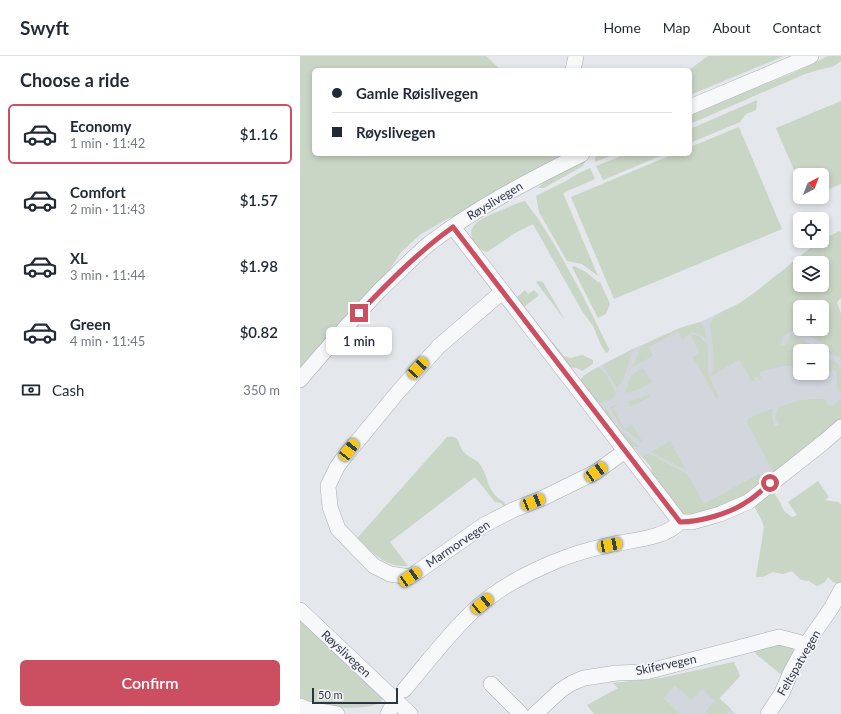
<!DOCTYPE html>
<html lang="en">
<head>
<meta charset="utf-8">
<style>
	body { margin:0; font-family:Lato,sans-serif; background:#f6f6f7; color:#1f2937; height:100vh; display:flex; flex-direction:column; font-size:15px; white-space:nowrap }
	* { box-sizing:border-box; margin:0 }
	p { font-size:13px; color:#747a83 }
	.icon { flex:none; width:22px; height:22px; fill:none; stroke:currentColor; stroke-width:2; stroke-linecap:round; stroke-linejoin:round }
	.map { position:relative; flex:1; overflow:hidden }
	.panel { display:flex; flex-direction:column; background:#fff; width:300px }
	.panel>* { flex:none }
	.top-card { position:absolute; left:12px; top:12px; width:380px; height:88px; border-radius:6px; box-shadow:0 2px 6px #0003; display:grid; align-content:center; height:88px; padding:0 20px; background:#fff }
	.needle { width:26px; rotate:42deg }
	.controls { position:absolute; left:493px; top:112px; display:grid; gap:8px }
	.controls a { display:grid; place-items:center; width:36px; height:36px; border-radius:6px; background:#fff; box-shadow:0 2px 6px #0003; font-size:20px }
	.scale { position:absolute; left:12px; bottom:10px; width:86px; box-sizing:border-box; padding-left:4px; border:2px solid #2c3444; border-top:0; font-size:11px; line-height:14px; white-space:nowrap; color:#2c3444; -webkit-text-stroke:3px #f4f6f9; paint-order:stroke }
	.end { position:absolute; width:18px; height:18px; margin:-9px; border:5px solid #cb4f60; background:#fff; box-shadow:0 0 0 2px #fff }
	.from { border-radius:50% }
	.bubble { position:absolute; height:28px; border-radius:6px; background:#fff; box-shadow:0 2px 6px #0003; font-size:13px; font-weight:600; line-height:28px; text-align:center }
	.car { position:absolute; width:12px; height:24px; margin:-12px -6px; border-radius:5px; box-shadow:0 0 3px 1px #0007; background:linear-gradient(#f5c518 24%,#345 0 40%,#f5c518 0 76%,#345 0 86%,#f5c518 0) }
	.top-card b { display:flex; align-items:center; gap:14px; height:38px; font-size:15px }
	.top-card b+b { border-top:1px solid #e0e1e3 }
	.top-card i { width:10px; height:10px; background:#1f2937 }
	ul { padding:0; list-style:none }
	li { display:flex; align-items:center; gap:12px; height:60px; margin:0 8px 6px; padding:0 12px; border:2px solid transparent; border-radius:6px }
	li div { flex:1 }
	li b { display:block; font-size:15px }
	li em { font-style:normal; font-weight:600 }
	li.current { border-color:#cb4f60 }
	li>.icon { width:36px; height:36px; stroke-width:1.5 }
	h2 { padding:0 20px; font-size:18px; line-height:48px }
	.pay { display:flex; align-items:center; gap:10px; height:44px; padding:0 20px; font-size:15px }
	.pay p { margin-inline-start:auto }
	.action { display:flex; gap:8px; margin-top:auto; padding:8px 20px }
	.action a { flex:1; height:46px; border-radius:6px; background:#cb4f60; color:#fff; font-size:16px; font-weight:600; line-height:46px; text-align:center }
	header { display:flex; align-items:center; gap:24px; box-sizing:border-box; height:56px; padding:0 20px; background:#fff; border-bottom:1px solid #e0e1e3 }
	header strong { font-size:19px }
	nav { display:flex; gap:22px; margin-inline-start:auto; font-size:14px }
	main { display:flex; flex:1; min-height:0 }
	.map>svg:first-child { display:block }
	.built { fill:#d2d6dd; fill-rule:evenodd }
	.green { fill:#c9d5c5; fill-rule:evenodd }
	.lines { fill:none; stroke-linecap:round; stroke-linejoin:round }
	.minor-casing { stroke:#a9aeb6; stroke-width:16 }
	.minor { stroke:#f7f8fa; stroke-width:15 }
	.route { stroke:#cb4f60; stroke-width:5 }
	.labels { text-anchor:middle; stroke-width:3.5; stroke-linejoin:round; paint-order:stroke }
	.street-label { font-size:12px; fill:#2c3444; stroke:#f4f6f9 }
</style>
</head>
<body>
<header>
<strong>Swyft</strong>
<nav><a>Home</a><a>Map</a><a>About</a><a>Contact</a></nav>
</header>
<main>
<section class="panel">
<h2>Choose a ride</h2>
<ul>
<li class="current"><svg class="icon" aria-label="car" viewBox="0 0 24 24"><path d="M5 17H2v-5l4-1 3-4h7l3 4 3 1v5h-3M9 17h6M6 11h13"/><circle cx="7" cy="17" r="2"/><circle cx="17" cy="17" r="2"/></svg><div><b>Economy</b><p>1 min · 11:42</p></div><em>$1.16</em></li>
<li><svg class="icon" aria-label="car" viewBox="0 0 24 24"><path d="M5 17H2v-5l4-1 3-4h7l3 4 3 1v5h-3M9 17h6M6 11h13"/><circle cx="7" cy="17" r="2"/><circle cx="17" cy="17" r="2"/></svg><div><b>Comfort</b><p>2 min · 11:43</p></div><em>$1.57</em></li>
<li><svg class="icon" aria-label="car" viewBox="0 0 24 24"><path d="M5 17H2v-5l4-1 3-4h7l3 4 3 1v5h-3M9 17h6M6 11h13"/><circle cx="7" cy="17" r="2"/><circle cx="17" cy="17" r="2"/></svg><div><b>XL</b><p>3 min · 11:44</p></div><em>$1.98</em></li>
<li><svg class="icon" aria-label="car" viewBox="0 0 24 24"><path d="M5 17H2v-5l4-1 3-4h7l3 4 3 1v5h-3M9 17h6M6 11h13"/><circle cx="7" cy="17" r="2"/><circle cx="17" cy="17" r="2"/></svg><div><b>Green</b><p>4 min · 11:45</p></div><em>$0.82</em></li>
</ul>
<div class="pay"><svg class="icon" aria-label="cash" viewBox="0 0 24 24"><path d="M3 7h18v10H3z"/><circle cx="12" cy="12" r="2"/></svg>Cash<p>350 m</p></div>
<div class="action"><a>Confirm</a></div>
</section>
<div class="map">
<svg width="541" height="658" viewBox="0 0 541 658">
	<rect width="100%" height="100%" fill="#e4e7eb"/>
	<path class="built" d="M438,248L500,273L541,291V367L523,384L415,458L352,418L351,411L333,391L319,378L281,323L296,312L333,293L380,272L400,266ZM500,295H522V317H500Z
		M434,606L440,620L419,643L436,658H344L341,653L313,627L362,622Z"/>
	<path class="green" d="M0,0H186L201,14H14V98H265L212,127L156,161L149,162L121,178L101,196L87,218L0,315Z
		M408,0H484L390,39L389,14Z
		M528,0H541V5L532,11L522,13L505,18L390,68V58L493,17Z
		M457,44L456,54L446,58L440,66L390,87V73Z
		M541,45V128L522,136V119H500V128L476,72Z
		M439,71L482,173L314,243L271,141L374,98H390V91Z
		M298,98H315L295,106V102Z
		M326,98H365L303,124L296,110Z
		M284,104L285,106L283,110L244,132H238L248,122Z
		M290,112L295,123L263,137L298,220L282,208L267,205L239,156L236,140L266,125L277,118Z
		M225,145L239,164L257,193L282,238L309,293V295L306,297L301,289L293,270L282,255L233,168L215,177L187,196C180,194 176,190 173,184C164,167 190,159 202,154C209,151 217,147 225,145Z
		M539,175L541,177V242L537,246L541,258V302L530,297L521,287L506,278L489,276L483,281L481,289H486L490,279L512,288L519,294V295H500V313H493V310H482L459,316L461,323L458,324L457,321L454,322L455,325H452L439,304L411,320C417,307 412,284 410,270C410,258 430,253 438,248C467,229 492,205 520,185H522V184ZM500,207H522V229H500ZM500,251H522V273H500Z
		M274,210L286,216L298,226H300L310,248L306,258L298,262L272,211Z
		M239,225L243,226L265,264L236,226Z
		M225,234L228,238L234,234L239,239L224,251L215,243Z
		M231,260L264,300L270,302L282,299L293,304V308L282,315L277,312L266,311Z
		M400,266L404,270L406,282L396,277L391,276L383,284L378,275L349,291L353,300L334,310H333L341,290L380,272Z
		M392,279H397L401,282L408,290V318L418,340L417,344L393,301L400,297L391,281Z
		M333,293L323,324L317,332L303,310L304,308Z
		M522,302L534,305L539,309V312L541,313V336L538,335L536,315L532,313V315L522,314Z
		M296,312H299C307,316 312,329 316,338C312,345 304,347 296,346L279,326L283,320Z
		M343,312L352,326L339,333L326,337V334L331,319Z
		M348,339L350,341L330,351L328,346L329,345Z
		M513,343H524L528,349L533,350L541,343V367L474,418L447,366L448,363L470,353H473L472,360L474,370H478L480,368C474,362 475,358 479,351L497,345Z
		M319,348L313,352L324,373L332,369L343,387L325,374H323L310,352L312,350Z
		M307,353C314,370 326,380 340,391H333L329,388L304,358V355Z
		M147,381C161,379 157,387 163,395C167,401 173,402 178,406C188,417 186,431 197,441C199,444 202,444 204,446L207,451H204L201,447L195,446L175,421L90,486L108,510C94,511 83,506 72,496L68,499L57,483L59,480Z
		M370,385L386,414L351,396Z
		M348,397L387,418L404,448L459,418L463,425L438,447L387,461L381,457L352,418L351,411L343,401Z
		M518,425L529,441L525,444L538,446L541,448V527L539,528L533,526L528,521L524,527L517,530L509,525L501,524L492,515L483,518L473,516L463,521H456L464,471L461,463L452,446L470,431L480,446L484,455L492,461L497,459L488,446Z
		M0,560L83,640C85,658 17,651 0,647Z
		M478,586L492,591L495,598L484,621L456,598L454,594Z
		M434,606L440,620L419,642L431,653L427,658H407L405,656L415,645L402,633L391,644L375,629L363,642L379,657L378,658H294L287,649L318,632L313,627L362,622Z"/>
	<g class="lines">
		<g class="minor-casing">
			<path id="minor" d="M273,14L276,0
				M390,51L511,0
				M153,171L380,466
				M202,236L139,290L98,336L42,404L37,411L28,430L30,451L38,473L74,510L90,518L110,521L184,469L213,454L243,442L296,416L325,395
				M0,324C26,293 52,264 79,235C96,219 112,202 130,187C177,151 230,124 282,98
				M0,554L110,658
				M191,628L221,658
				M104,634C126,608 147,580 172,556C195,534 225,518 254,506C272,498 291,493 309,489C332,484 364,483 380,466H392L420,458L448,446L524,386L541,371
				M0,650L7,653L37,658
				M88,658L95,644
				M235,658L261,634L272,627L284,622L317,617L346,616L479,581L498,586L505,590
				M468,658L482,637L491,616L505,590L532,551L541,534"/>
		</g>
		<use href="#minor" class="minor"/>
	</g>
	<g class="lines">
		<path class="route" d="M59,257C89,226 118,196 153,171L380,466C401,466 431,457 448,445C456,440 463,433 470,427"/>
	</g>
	<g class="labels">
		<g class="street-label">
			<text transform="translate(195 145) rotate(-31)" y="4">Røyslivegen</text>
			<text transform="translate(158 488) rotate(-34)" y="4">Marmorvegen</text>
			<text transform="translate(46 598) rotate(43)" y="4">Røyslivegen</text>
			<text transform="translate(499 607) rotate(-60)" y="4">Feltspatvegen</text>
			<text transform="translate(366 609) rotate(-12)" y="4">Skifervegen</text>
		</g>
	</g>
</svg>
<div class="controls">
<a><svg class="needle" viewBox="-14 -14 28 28"><path d="M0-13l5 13h-10z" fill="#e53935"/><path d="M0 13l5-13h-10z" fill="#747a83"/></svg></a>
<a><svg class="icon" aria-label="locate" viewBox="0 0 24 24"><circle cx="12" cy="12" r="6"/><path d="M12 2v4M12 18v4M2 12h4M18 12h4"/></svg></a>
<a><svg class="icon" aria-label="layers" viewBox="0 0 24 24"><path d="M12 4l9 5-9 5-9-5zM3 14l9 5 9-5"/></svg></a>
<a>+</a>
<a>−</a>
</div>
<div class="scale">50 m</div>
<i class="end from" style="left:470px;top:427px"></i>
<i class="end" style="left:59px;top:257px"></i>
<div class="bubble" style="left:26px;top:271px;width:66px">1 min</div>
<i class="car" style="left:118px;top:312px;rotate:43deg"></i>
<i class="car" style="left:49px;top:394px;rotate:38deg"></i>
<i class="car" style="left:296px;top:416px;rotate:54deg"></i>
<i class="car" style="left:233px;top:446px;rotate:68deg"></i>
<i class="car" style="left:310px;top:489px;rotate:79deg"></i>
<i class="car" style="left:110px;top:521px;rotate:56deg"></i>
<i class="car" style="left:182px;top:548px;rotate:51deg"></i>
<div class="top-card">
<b><i class="from"></i>Gamle Røislivegen</b>
<b><i></i>Røyslivegen</b>
</div>
</div>
</main>
</body>
</html>
